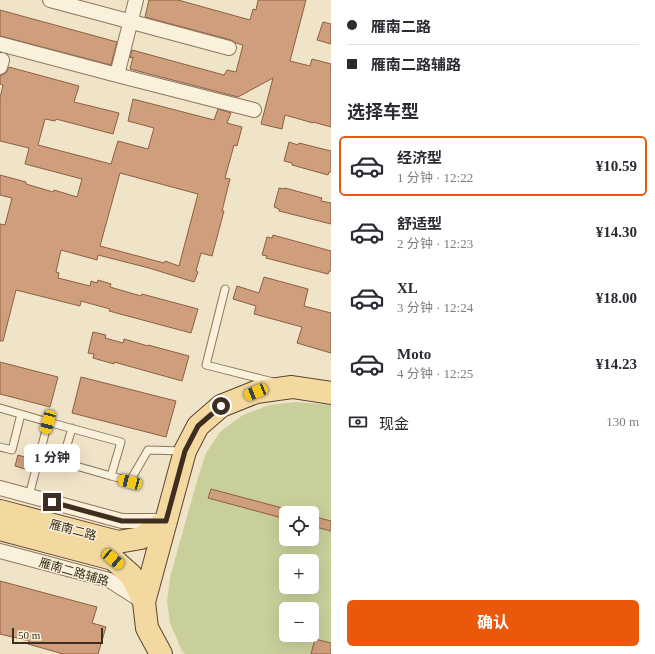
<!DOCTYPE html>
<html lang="zh">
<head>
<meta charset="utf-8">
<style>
	body { margin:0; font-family:"Times New Roman","Noto Sans SC",serif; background:#f2f2f3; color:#2b2b33; height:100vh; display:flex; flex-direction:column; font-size:15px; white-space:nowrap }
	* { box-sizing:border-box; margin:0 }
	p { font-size:13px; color:#7c7c81 }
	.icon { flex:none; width:22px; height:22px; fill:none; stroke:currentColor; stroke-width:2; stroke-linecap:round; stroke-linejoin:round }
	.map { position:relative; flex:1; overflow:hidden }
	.sheet { display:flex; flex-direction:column; background:#fff; width:324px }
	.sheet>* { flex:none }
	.top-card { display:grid; align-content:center; height:88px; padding:0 16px; background:#fff }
	.fabs { position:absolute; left:279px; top:506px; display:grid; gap:8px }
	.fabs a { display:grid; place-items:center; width:40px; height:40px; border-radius:6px; background:#fff; box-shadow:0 4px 16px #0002; font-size:20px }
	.scale { position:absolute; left:12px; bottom:10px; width:91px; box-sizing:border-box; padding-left:4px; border:2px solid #3d2e20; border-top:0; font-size:11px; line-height:14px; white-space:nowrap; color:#3d2e20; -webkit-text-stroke:3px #f7eed8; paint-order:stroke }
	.end { position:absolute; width:18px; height:18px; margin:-9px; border:5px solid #3d2e20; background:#fff; box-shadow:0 0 0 2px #fff }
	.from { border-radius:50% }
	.bubble { position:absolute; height:28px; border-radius:6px; background:#fff; box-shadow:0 4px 16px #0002; font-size:13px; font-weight:700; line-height:28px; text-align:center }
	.car { position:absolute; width:12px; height:24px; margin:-12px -6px; border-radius:5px; box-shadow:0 0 3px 1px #0007; background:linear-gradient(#f5c518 24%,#345 0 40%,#f5c518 0 76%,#345 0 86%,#f5c518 0) }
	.top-card b { display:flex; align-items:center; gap:14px; height:38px; font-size:15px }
	.top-card b+b { border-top:1px solid #e1e1e2 }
	.top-card i { width:10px; height:10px; background:#2b2b33 }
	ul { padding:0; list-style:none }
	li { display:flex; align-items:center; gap:12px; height:60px; margin:0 8px 6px; padding:0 8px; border:2px solid transparent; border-radius:6px }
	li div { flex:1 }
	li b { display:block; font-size:15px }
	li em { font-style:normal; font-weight:700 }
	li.on { border-color:#ea580c }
	li>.icon { width:36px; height:36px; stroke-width:1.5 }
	h2 { padding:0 16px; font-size:18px; line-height:48px }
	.pay { display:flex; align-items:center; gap:10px; height:44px; padding:0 16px; font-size:15px }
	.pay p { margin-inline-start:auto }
	.primary-button { display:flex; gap:8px; margin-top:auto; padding:8px 16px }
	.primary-button a { flex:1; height:46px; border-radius:6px; background:#ea580c; color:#fff; font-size:16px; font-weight:700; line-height:46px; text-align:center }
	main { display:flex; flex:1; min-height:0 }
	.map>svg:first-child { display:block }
	.green { fill:#c9cf9b; fill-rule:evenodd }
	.building { fill:#cf9f7d; stroke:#8d5f41; fill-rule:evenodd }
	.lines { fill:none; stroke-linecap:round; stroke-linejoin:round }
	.lane-casing { stroke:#8d765c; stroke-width:9 }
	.street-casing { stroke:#8d765c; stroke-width:16 }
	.primary-casing { stroke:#5b4430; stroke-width:24 }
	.lane { stroke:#faf1dc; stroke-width:7 }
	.street { stroke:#faf1dc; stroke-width:14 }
	.primary { stroke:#f3d9a0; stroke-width:22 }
	.route { stroke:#3d2e20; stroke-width:5 }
	.labels { text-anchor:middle; stroke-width:3; stroke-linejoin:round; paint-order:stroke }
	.street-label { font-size:12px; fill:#3d2e20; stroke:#f7eed8 }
</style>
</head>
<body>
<main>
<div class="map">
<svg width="331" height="654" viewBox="0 0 331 654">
	<rect width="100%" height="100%" fill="#f0e4c8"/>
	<path class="green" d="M296,402L331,405V654H185L182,651L170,623L167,602L170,577L197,481L206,453L220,432L243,415L269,405ZM286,513H312V539H286ZM286,561H312V587H286ZM286,609H312V635H286Z"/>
	<path class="building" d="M149,0H178L250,20L253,9L256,10L258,0H306L290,61L310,66L312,59L331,64V127L313,122V123L285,115L282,129L261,124L273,78L238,97L130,69L133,57L130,58L132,50L224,75L227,70L236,72L243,45L236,43L231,40L145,17Z
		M0,10L117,42L111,65L0,36Z
		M323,22L331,24V44L317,40Z
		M9,67L79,86L74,102L119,113L113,134L56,119L55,121L45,119L38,145L111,164L118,141L148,149L154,128L128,121L133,99L214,120L218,109L231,113L227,123L242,127L237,146L234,145L225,178L230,179L222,211H224L212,256L201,253L196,271L198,272L194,282L149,268L98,255L97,260L61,250L56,272L59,273L58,278L90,286L91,281L97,283L98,280L111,284L110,287L141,296L142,294L198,309L191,333L109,311L110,309L81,301L80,306L16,290L3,341H0V224L5,225L12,198L0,195V175L26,182V184L53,192L54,190L77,197L82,179L25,164L29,148L0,141V98L3,85L0,84V76L6,73ZM120,173L198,194L179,266L165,261L164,263L100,246Z
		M289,142L298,145L299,143L331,151V172H329L328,175L292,165V163L284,161Z
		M279,188L285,189V188L322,198L321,201L331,203V224L279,211V209L274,207Z
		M273,235L331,251V271H329L328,274L266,258L267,256L262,255L267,237L272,238Z
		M264,277L308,289L304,306L331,313V353L297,343L302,327L254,314L256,306L233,299L237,286L259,293Z
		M93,332L106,335L105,338L123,343L124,339L148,346V345L189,356L182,381L114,362V364L93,358L94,354L88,353Z
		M0,362L58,377L50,407L0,394Z
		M81,377L176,401L166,437L72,413Z
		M18,455L28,458L25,469L15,466Z
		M211,489L286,509V519L208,498Z
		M312,516L331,521V531L312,526Z
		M0,581L97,607L92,623L106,627L98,654H63L28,644L29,641L0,634Z
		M315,639L331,643V654H311Z"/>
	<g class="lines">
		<g class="lane-casing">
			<path id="lane" d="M225,289L206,365L273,382
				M0,408L48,422L29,496
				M48,422L121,442L111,476L130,481L148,450L183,451
				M72,428L62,462L111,476
				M0,447L12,450L21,414"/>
		</g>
		<g class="street-casing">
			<path id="street" d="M50,0L229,48
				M0,44L117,75L136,0
				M0,67L2,60
				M117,75L254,110
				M0,488L122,521H166
				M0,551L109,580L142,601"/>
		</g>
		<g class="primary-casing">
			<path id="primary" d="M0,511L118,542L141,538L166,521
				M0,529L113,559L131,575L144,602
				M161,654L147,628L144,602L185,451L198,426L221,406L256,392L292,387L331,393"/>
		</g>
		<use href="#lane" class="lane"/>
		<use href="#street" class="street"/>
		<use href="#primary" class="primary"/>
	</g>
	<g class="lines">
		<path class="route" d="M52,502L122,521H166L185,451L198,426L221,406"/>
	</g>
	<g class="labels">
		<g class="street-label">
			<text transform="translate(73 530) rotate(15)" y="4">雁南二路</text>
			<text transform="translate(74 572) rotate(16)" y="4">雁南二路辅路</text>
		</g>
	</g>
</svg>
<div class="fabs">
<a><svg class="icon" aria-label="locate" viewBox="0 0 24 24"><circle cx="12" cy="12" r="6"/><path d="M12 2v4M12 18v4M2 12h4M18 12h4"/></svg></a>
<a>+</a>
<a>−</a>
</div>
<div class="scale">50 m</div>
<i class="end from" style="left:221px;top:406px"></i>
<i class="end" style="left:52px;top:502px"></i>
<div class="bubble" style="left:24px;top:444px;width:56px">1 分钟</div>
<i class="car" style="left:256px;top:392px;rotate:248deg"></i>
<i class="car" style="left:48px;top:422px;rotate:195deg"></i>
<i class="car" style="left:130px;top:482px;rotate:285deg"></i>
<i class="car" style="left:113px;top:559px;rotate:130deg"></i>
</div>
<section class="sheet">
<div class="top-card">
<b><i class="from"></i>雁南二路</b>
<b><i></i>雁南二路辅路</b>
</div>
<h2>选择车型</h2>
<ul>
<li class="on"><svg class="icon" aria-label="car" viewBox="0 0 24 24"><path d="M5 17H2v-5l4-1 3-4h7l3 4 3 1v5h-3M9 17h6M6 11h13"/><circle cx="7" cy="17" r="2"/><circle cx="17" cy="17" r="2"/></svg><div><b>经济型</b><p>1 分钟 · 12:22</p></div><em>¥10.59</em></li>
<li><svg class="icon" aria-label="car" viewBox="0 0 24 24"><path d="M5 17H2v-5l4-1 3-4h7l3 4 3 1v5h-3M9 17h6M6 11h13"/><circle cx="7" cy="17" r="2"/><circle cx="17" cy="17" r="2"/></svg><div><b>舒适型</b><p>2 分钟 · 12:23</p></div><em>¥14.30</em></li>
<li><svg class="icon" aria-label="car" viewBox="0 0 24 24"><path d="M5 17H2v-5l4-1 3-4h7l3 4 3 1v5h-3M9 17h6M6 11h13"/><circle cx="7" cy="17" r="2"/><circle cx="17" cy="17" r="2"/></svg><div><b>XL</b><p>3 分钟 · 12:24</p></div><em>¥18.00</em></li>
<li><svg class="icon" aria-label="car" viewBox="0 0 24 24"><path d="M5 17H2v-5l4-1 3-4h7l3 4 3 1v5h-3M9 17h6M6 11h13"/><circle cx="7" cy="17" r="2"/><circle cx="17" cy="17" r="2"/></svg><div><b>Moto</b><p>4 分钟 · 12:25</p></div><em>¥14.23</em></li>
</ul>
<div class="pay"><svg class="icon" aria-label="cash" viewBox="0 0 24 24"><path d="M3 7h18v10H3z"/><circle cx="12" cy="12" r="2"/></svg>现金<p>130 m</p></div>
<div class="primary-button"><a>确认</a></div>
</section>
</main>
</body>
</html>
